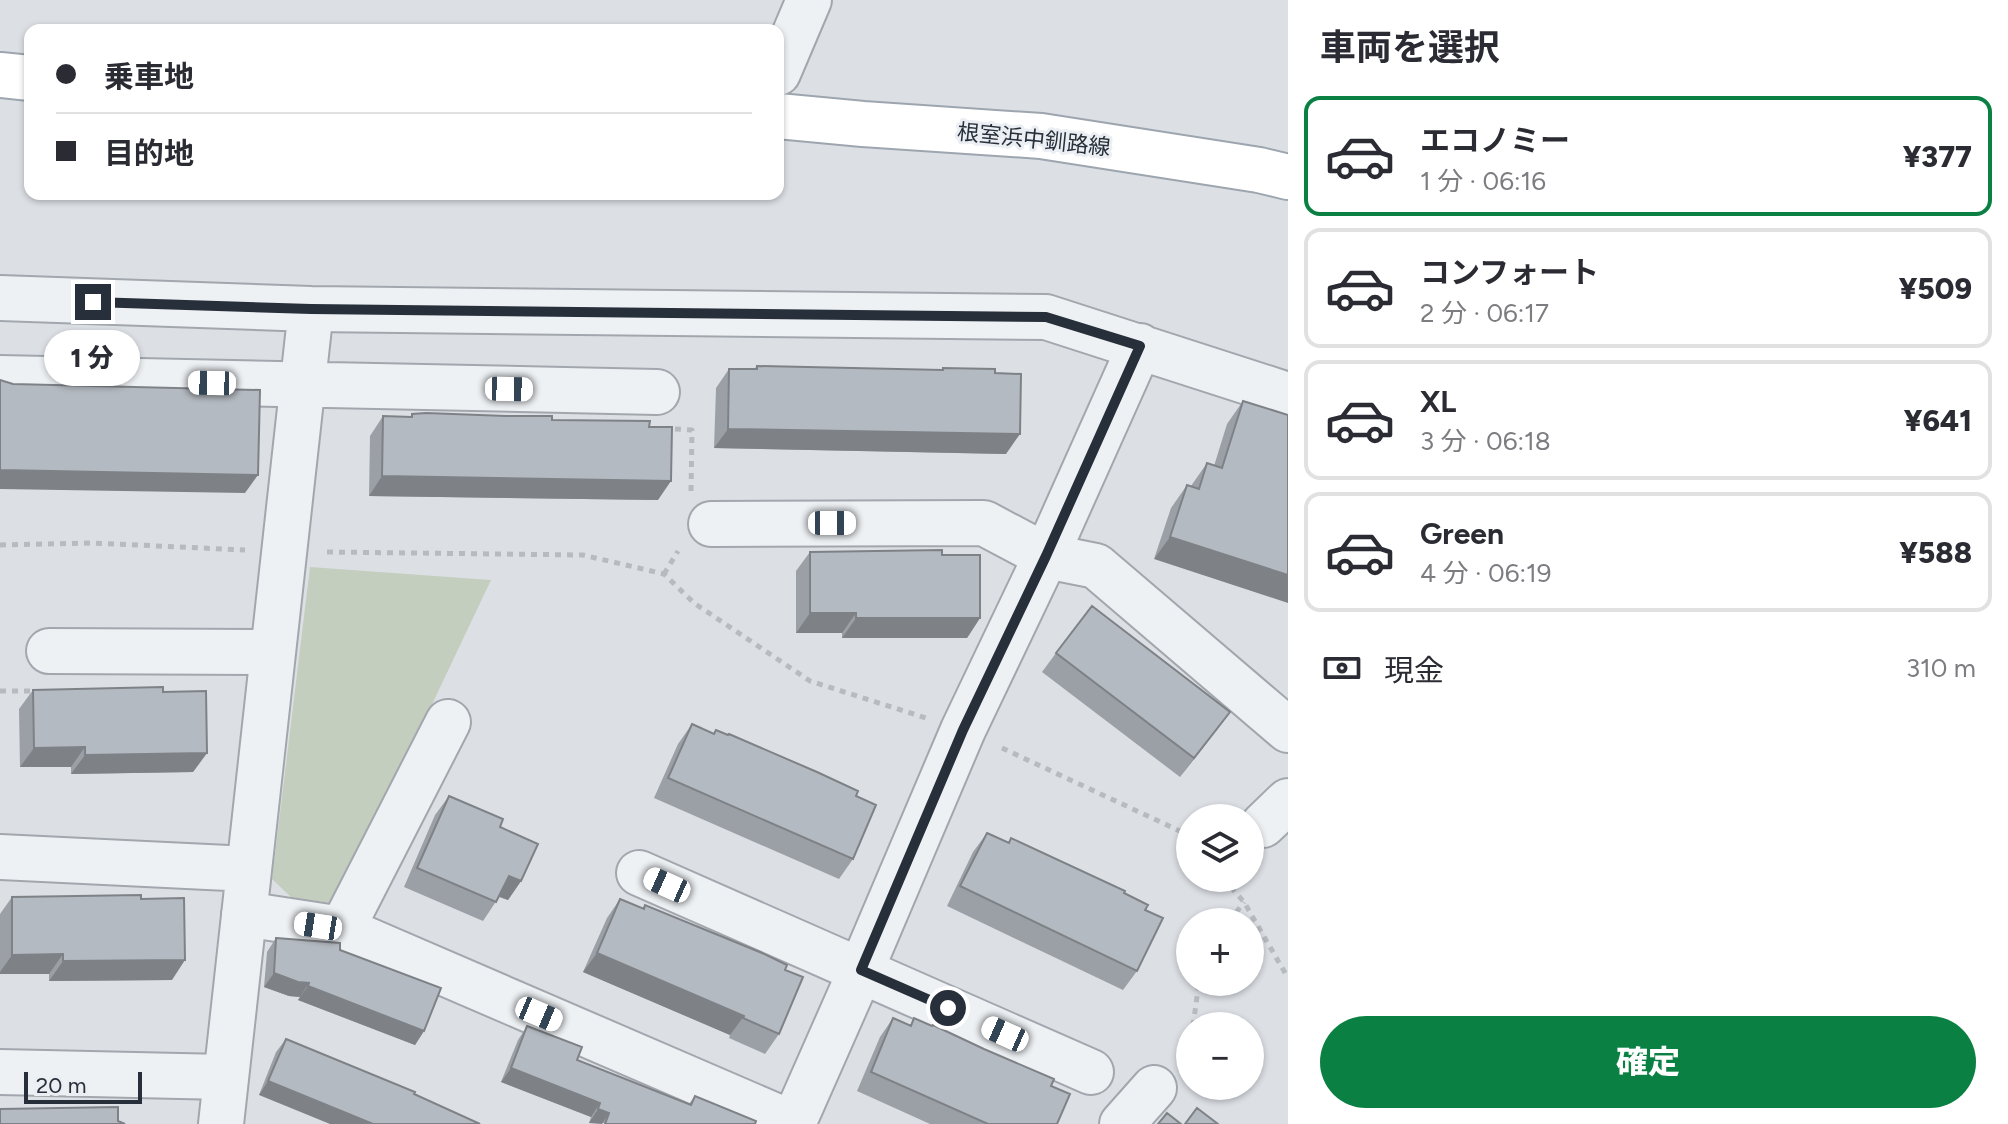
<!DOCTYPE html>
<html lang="ja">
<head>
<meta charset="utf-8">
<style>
	body { margin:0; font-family:Figtree,"Noto Sans JP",sans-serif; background:#f2f2f3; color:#2b2b33; height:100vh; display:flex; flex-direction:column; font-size:30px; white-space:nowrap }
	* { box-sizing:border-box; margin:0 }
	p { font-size:26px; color:#7c7c81 }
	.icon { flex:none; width:44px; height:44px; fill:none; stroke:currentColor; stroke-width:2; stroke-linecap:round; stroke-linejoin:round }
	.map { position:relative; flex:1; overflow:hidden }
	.sheet { display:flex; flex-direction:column; background:#fff; width:720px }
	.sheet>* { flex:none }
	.guide { position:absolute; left:24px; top:24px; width:760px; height:176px; border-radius:16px; box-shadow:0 2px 6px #0004; display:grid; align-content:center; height:176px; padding:0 32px; background:#fff }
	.fabs { position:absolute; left:1176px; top:804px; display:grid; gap:16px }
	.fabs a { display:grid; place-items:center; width:88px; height:88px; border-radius:50%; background:#fff; box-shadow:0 2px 6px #0004; font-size:40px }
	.scale { position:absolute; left:24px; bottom:20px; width:118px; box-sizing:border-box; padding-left:8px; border:4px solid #272f3a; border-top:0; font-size:22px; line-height:28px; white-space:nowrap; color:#272f3a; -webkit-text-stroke:6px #ebeff3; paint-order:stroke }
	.end { position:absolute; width:36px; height:36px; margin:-18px; border:10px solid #272f3a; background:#fff; box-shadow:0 0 0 4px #fff }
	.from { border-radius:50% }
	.bubble { position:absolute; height:56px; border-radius:28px; background:#fff; box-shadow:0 2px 6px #0004; font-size:26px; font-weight:800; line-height:56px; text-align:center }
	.car { position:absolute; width:24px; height:48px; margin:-24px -12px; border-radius:10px; box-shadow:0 0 6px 2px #0007; background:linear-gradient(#fff 24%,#345 0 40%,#fff 0 76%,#345 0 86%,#fff 0) }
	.guide b { display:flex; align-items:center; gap:28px; height:76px; font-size:30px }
	.guide b+b { border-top:2px solid #e1e1e2 }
	.guide i { width:20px; height:20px; background:#2b2b33 }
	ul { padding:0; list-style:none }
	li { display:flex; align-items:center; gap:24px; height:120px; margin:0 16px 12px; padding:0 16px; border:4px solid #e1e1e2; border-radius:16px }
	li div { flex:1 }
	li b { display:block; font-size:30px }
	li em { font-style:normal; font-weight:800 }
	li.active { border-color:#0b8043 }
	li>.icon { width:72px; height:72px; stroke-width:1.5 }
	h2 { padding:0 32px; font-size:36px; line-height:96px }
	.pay { display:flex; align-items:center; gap:20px; height:88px; padding:0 32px; font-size:30px }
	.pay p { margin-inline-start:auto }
	.cta { display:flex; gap:16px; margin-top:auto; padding:16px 32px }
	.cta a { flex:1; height:92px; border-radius:48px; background:#0b8043; color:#fff; font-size:32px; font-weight:800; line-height:92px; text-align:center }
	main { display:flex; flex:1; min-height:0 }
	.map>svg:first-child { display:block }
	.green { fill:#c3cebe }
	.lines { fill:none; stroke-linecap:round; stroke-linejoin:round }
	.minor-casing { stroke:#a2a7ae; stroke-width:48 }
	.major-casing { stroke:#9da5af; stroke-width:48 }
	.path { stroke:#b6bbc0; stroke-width:5; stroke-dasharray:6 6; stroke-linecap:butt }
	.minor { stroke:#eef1f4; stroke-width:44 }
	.major { stroke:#fff; stroke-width:44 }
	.wall { fill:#9ba0a6 }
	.shaded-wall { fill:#7e8287 }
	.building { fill:#b4bac1; stroke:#7e8287; stroke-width:2 }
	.route { stroke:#272f3a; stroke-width:10 }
	.labels { text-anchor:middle; stroke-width:6; stroke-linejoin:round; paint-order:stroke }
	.street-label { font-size:22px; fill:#272f3a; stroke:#ebeff3 }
</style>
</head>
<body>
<main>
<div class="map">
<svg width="1288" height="1124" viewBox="0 0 1288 1124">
	<rect width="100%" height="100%" fill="#dce0e5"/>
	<path class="green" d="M310,567L491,580L345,888L330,903L292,898L272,879Z"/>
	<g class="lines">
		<g class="minor-casing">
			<path id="minor" d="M778,73L809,0
				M0,298L311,309L1046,317L1288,395
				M0,378L657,392
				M711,524L984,523L1046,556L1096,566L1288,730
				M49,651L273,652
				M1263,825L1288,801
				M0,857L249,869
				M639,873L1091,1072
				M244,914L342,929L794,1124
				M342,929L448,722
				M0,1072L225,1077
				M221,1124L311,309
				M793,1124L861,970L963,730L1046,556L1140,346
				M1122,1124L1154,1088"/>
		</g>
		<g class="major-casing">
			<path id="major" d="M0,75L30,78
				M778,116L863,124L1041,136L1259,170L1288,177"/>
		</g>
		<path class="path" d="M675,429L692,430L691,491
			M0,545L93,543L245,550
			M327,552L583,555L664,574L694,603L810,681L926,718
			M664,574L678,551
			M0,691H34
			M1002,748L1182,832L1190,841
			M1223,878L1244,902L1288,978
			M1229,922L1244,902
			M1193,1026L1199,982
			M1181,1057L1190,1046"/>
		<use href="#minor" class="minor"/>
		<use href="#major" class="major"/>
	</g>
	<path class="wall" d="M757,366L942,370L943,368L995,373L1006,454L714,448L716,388L729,369H754Z
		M1243,401L1288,415L1154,559L1171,508L1187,485L1191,486L1207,463L1214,466L1227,424Z
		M412,414L552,420L649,427L658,500L369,496L370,436L383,416L411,417Z
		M810,552L942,555L980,618L967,638H842V633H796V571Z
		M1056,653L1230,712L1180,777L1042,672Z
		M33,690L163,692L207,753L193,772L71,774V767H20L19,709Z
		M692,724L714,734L716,730L856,796L853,859L839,879L654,798L678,744Z
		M449,796L500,827L521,881L508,900L499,897L483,921L404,887L435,815Z
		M987,833L1124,893L1145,910L1137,971L1123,990L947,906L973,852Z
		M12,897L141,899L172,980L49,981V974H0V914Z
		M620,899L642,908L645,905L785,970L779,1034L765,1054L729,1038L730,1035L583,972L607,918Z
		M276,938L340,950L424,1031L415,1045L298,1000L300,997L289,996L264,987L267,952Z
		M893,1018L910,1025L914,1018L1051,1086L1057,1124H930L857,1091L880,1037Z
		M527,1026L577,1060L689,1104L695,1096L755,1124L589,1123L591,1117L501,1082L518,1040Z
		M286,1039L415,1092L259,1095L276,1052Z"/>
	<path class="shaded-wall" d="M728,429L1020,434L1006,454L714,448Z
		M0,470L258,475L245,493L0,489Z
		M382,476L671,481L658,500L369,496Z
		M1170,537L1288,575V603L1154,559Z
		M810,613H856L842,633H796Z
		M856,618H980L967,638H842Z
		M1230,712L1216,731L1180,777L1194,758Z
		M85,747L71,767H20L34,748Z
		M207,753L193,772L71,774L85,755Z
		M509,876L521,881L508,900L495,895Z
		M597,953L744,1016L730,1035L583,972Z
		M63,954L49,974H0V972L12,955Z
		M185,960L172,980L49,981L63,961Z
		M274,973L309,983L300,997L289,996L264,987Z
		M308,986L424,1031L415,1045L298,1000Z
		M511,1068L600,1103L591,1117L501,1082Z
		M268,1081L373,1124H330L259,1095Z
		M598,1109L609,1113L602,1124L589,1123Z"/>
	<path class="building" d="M757,366L943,370V368L995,369V373L1021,374L1020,434L728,429L729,369H757Z
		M0,380L13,384L260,390L258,475L0,470Z
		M1243,401L1288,415V575L1170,537L1187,485L1199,489L1207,463L1222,468Z
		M426,413L506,416H552V420L650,421L649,427H672L671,481L382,476L383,416L412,417V414Z
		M942,550V555H980V618H856V613H810V552Z
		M1092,606L1230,712L1194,758L1056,653Z
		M163,687V692L206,691L207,753L85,755V747L34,748L33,690Z
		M692,724L714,734L716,730L728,735L729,734L817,772L858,791L856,796L876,805L853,859L668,778Z
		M449,796L503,819L500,827L538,844L521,881L509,876L496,902L417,868Z
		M987,833L1009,843L1011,838L1125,891L1124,893L1148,905L1145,910L1163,918L1137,971L960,886Z
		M141,895V899L184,898L185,960L63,961V954L12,955V897Z
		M620,899L644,909L645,905L762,953L787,965L785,970L803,977L779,1034L743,1018L744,1016L597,953Z
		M276,938L340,943V950L441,988L424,1031L308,986L309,983L298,982L274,973Z
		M893,1018L911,1026L914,1018L932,1026L933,1025L984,1049L1054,1079L1051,1086L1070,1094L1057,1124H988L871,1072Z
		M527,1026L582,1047L577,1060L691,1105L695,1096L756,1121L755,1124H605L609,1113L598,1109L600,1103L511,1068Z
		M286,1039L415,1092L414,1094L480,1124H373L268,1081Z
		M118,1107V1121L125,1124H0V1109Z
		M1197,1108L1218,1124H1185Z
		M1167,1113L1181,1124H1158Z"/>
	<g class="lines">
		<path class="route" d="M93,302L311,309L1046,317L1140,346L1046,556L963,730L861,970L948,1008"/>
	</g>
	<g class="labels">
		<g class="street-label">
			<text transform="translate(1034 139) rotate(6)" y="8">根室浜中釧路線</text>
		</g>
	</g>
</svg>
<div class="fabs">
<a><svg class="icon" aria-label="layers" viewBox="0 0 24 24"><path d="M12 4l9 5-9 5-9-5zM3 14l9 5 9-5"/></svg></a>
<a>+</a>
<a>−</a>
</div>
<div class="scale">20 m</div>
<i class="end from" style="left:948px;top:1008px"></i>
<i class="end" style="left:93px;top:302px"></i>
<div class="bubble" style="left:44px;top:330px;width:96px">1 分</div>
<i class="car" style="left:212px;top:383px;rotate:271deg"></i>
<i class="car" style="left:509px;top:389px;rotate:91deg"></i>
<i class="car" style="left:832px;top:523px;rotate:90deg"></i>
<i class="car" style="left:667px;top:885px;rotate:294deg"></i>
<i class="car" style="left:318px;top:926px;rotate:279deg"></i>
<i class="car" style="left:539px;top:1014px;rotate:113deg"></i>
<i class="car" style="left:1005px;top:1034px;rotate:294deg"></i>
<div class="guide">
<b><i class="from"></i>乗車地</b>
<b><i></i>目的地</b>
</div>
</div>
<section class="sheet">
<h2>車両を選択</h2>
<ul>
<li class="active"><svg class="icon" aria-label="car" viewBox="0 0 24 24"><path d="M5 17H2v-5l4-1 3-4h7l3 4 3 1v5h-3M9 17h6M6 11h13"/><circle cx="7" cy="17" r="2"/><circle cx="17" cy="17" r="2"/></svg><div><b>エコノミー</b><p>1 分 · 06:16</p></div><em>¥377</em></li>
<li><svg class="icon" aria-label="car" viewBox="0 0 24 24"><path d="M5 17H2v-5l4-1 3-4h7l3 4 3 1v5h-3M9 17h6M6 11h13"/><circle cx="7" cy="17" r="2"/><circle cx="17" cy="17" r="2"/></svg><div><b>コンフォート</b><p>2 分 · 06:17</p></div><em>¥509</em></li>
<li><svg class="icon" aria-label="car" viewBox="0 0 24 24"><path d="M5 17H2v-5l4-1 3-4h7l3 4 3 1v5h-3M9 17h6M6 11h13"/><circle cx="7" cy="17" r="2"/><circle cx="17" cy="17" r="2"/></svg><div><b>XL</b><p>3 分 · 06:18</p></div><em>¥641</em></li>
<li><svg class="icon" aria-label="car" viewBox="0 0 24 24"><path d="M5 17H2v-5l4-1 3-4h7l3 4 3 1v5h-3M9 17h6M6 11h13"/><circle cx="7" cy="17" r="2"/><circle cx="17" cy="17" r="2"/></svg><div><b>Green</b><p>4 分 · 06:19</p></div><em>¥588</em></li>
</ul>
<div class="pay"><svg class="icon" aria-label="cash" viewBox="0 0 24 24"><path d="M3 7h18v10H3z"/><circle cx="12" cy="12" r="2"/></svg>現金<p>310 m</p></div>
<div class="cta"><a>確定</a></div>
</section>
</main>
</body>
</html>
